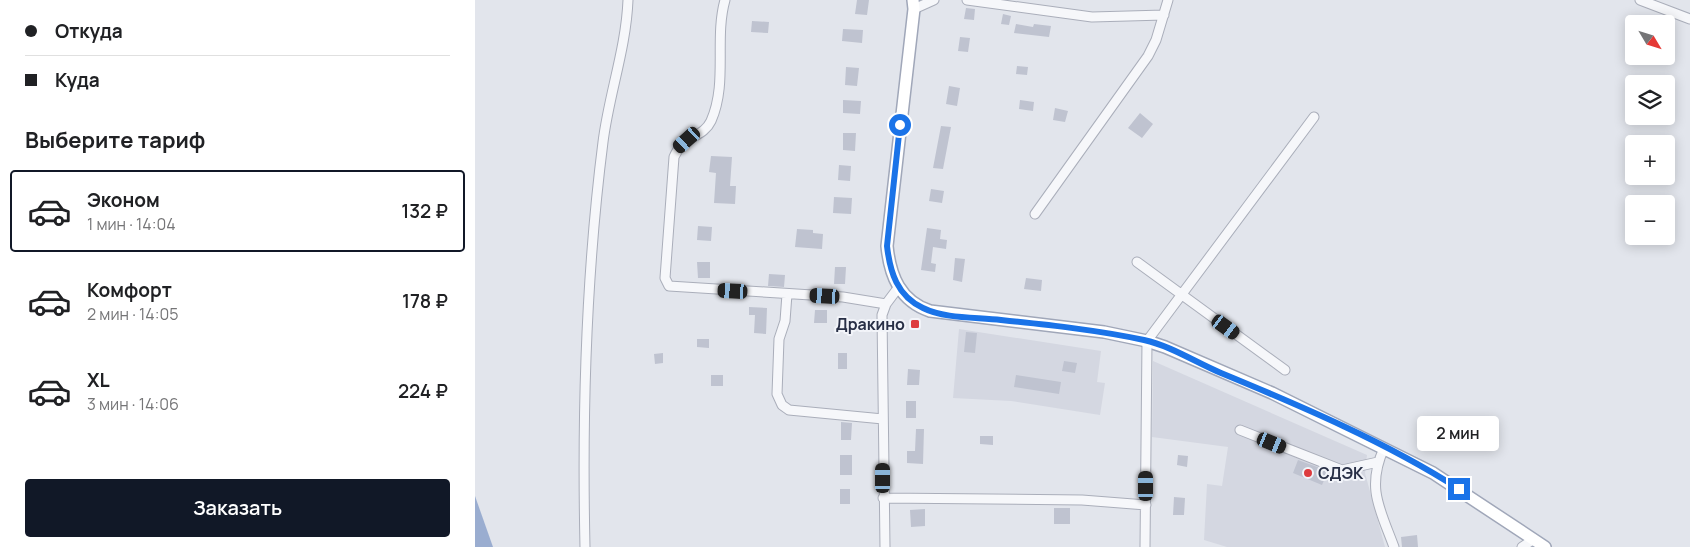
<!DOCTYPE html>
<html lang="ru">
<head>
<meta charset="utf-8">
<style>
	body { margin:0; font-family:Manrope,sans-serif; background:#f6f6f6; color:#202124; height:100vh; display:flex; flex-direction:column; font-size:19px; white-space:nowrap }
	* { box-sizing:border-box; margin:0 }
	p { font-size:16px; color:#757577 }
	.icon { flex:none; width:28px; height:28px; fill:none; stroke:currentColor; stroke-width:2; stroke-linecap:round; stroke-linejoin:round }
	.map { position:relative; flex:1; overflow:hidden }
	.details { display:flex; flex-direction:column; background:#fff; width:475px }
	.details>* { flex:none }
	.guide { display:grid; align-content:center; height:110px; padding:0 25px; background:#fff }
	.needle { width:32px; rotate:128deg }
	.controls { position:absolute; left:1150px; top:15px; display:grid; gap:10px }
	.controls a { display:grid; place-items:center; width:50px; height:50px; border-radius:5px; background:#fff; box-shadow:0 2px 12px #0003; font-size:25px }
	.end { position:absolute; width:22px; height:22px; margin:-11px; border:6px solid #1a73e8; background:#fff; box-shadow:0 0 0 2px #fff }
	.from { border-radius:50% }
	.bubble { position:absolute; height:35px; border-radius:5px; background:#fff; box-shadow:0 2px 12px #0003; font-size:16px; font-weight:600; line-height:35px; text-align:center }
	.car { position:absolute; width:15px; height:30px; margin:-15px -8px; border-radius:6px; box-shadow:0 0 4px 1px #0007; background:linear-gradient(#222 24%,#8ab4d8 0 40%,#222 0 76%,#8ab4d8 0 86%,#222 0) }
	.guide b { display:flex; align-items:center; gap:18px; height:48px; font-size:19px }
	.guide b+b { border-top:1px solid #e0e0e0 }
	.guide i { width:12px; height:12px; background:#202124 }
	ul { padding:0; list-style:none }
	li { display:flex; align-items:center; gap:15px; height:82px; margin:0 10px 8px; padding:0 15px; border:2px solid transparent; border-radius:5px }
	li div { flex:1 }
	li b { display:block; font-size:19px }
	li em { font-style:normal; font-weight:600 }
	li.selected { border-color:#111827 }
	li>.icon { width:45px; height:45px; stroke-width:1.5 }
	h2 { padding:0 25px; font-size:22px; line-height:60px }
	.button { display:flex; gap:10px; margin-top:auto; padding:10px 25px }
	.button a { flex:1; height:58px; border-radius:5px; background:#111827; color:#fff; font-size:20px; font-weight:600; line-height:58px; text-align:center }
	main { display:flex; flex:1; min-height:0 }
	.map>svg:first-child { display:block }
	.built { fill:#d4d7e1 }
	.water { fill:#9aadd0 }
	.building { fill:#bfc3d0 }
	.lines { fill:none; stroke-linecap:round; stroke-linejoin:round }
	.minor-casing { stroke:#aaaeba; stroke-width:11 }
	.major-casing { stroke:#a0a7b9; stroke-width:14 }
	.minor { stroke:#f6f7fa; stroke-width:9 }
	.major { stroke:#fff; stroke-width:11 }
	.route { stroke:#1a73e8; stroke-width:6 }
	.poi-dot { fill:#dd3b3e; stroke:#f2f4f9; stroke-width:2 }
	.labels { text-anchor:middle; stroke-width:4; stroke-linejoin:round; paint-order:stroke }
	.poi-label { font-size:16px; font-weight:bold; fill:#282f46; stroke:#f2f4f9; text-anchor:end }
</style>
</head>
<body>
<main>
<section class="details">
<div class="guide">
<b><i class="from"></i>Откуда</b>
<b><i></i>Куда</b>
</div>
<h2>Выберите тариф</h2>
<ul>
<li class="selected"><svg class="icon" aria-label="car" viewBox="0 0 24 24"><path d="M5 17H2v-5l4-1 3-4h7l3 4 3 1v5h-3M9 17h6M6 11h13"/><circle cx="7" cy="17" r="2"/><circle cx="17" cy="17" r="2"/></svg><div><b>Эконом</b><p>1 мин · 14:04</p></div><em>132 ₽</em></li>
<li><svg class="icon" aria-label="car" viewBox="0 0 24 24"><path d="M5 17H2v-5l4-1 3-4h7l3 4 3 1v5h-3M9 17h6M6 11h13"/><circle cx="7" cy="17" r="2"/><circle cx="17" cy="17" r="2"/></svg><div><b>Комфорт</b><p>2 мин · 14:05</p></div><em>178 ₽</em></li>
<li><svg class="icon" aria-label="car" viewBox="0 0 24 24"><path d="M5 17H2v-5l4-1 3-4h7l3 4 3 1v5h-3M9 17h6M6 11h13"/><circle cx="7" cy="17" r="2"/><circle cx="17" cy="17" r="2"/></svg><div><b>XL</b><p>3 мин · 14:06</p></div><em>224 ₽</em></li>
</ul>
<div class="button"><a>Заказать</a></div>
</section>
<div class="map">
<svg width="1215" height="547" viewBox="0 0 1215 547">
	<rect width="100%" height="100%" fill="#e2e5ec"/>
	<path class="built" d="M484,329L626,351L622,382L630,383L625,415L536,401L478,398Z
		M678,361L892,455L890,473L910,547H752L729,540L732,484L747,486L753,447L677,437Z"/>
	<path class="water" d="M0,496L18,547H0Z"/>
	<path class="building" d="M382,0H394L392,15L380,14Z
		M491,8L500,9L499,20L489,19Z
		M528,14L536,16L534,25L526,24Z
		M277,21L294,22L293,33L276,32Z
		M541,24L558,27L559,24L576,26L574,37L539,33Z
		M368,29L388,30L387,43L367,41Z
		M485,37L495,38L493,52L483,51Z
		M542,66L553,67L552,75L541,74Z
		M371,67L384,68L382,86L370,85Z
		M474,86L485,88L482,106L471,104Z
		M368,100L386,101L385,114L368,113Z
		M545,100L559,102L558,111L544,109Z
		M580,108L593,111L590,122L578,120Z
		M665,113L678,124L667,138L653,128Z
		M466,126L476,127L468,169L458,168Z
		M368,133H381L380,151L368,150Z
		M236,156L257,157L255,186H261L260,204L239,203L241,173L234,172Z
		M364,165L376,166L375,181L363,180Z
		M456,189L469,191L467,203L454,201Z
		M359,197L377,198L376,214L358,213Z
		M223,226L237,227L236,241L222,240Z
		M452,228L466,230L465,239L472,240L471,249L458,247L456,263L461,264L460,272L446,270Z
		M322,229L338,230V233L348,234L347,249L320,247Z
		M480,258L490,259L487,282L478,280Z
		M222,262H235V278H223Z
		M360,267H371L370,284H359Z
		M294,274L310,275L309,287L293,286Z
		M551,278L567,280L566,291L549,289Z
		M274,307L292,308L291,334L279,333L280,315H274Z
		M340,310H352V323H339Z
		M491,332L502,333L500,353L489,352Z
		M222,339H234V348L222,347Z
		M188,353V363L180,364L179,354Z
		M363,353H372V369H363Z
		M589,361L602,363L600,373L587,371Z
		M433,369L445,370L444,385H432Z
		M236,375H248V386H236Z
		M541,375L586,382L584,394L539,387Z
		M431,401H441V418H431Z
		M366,422L377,423L376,440H366Z
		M441,429H449L448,464L432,463V451H440Z
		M505,436H518V445L505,444Z
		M365,455H377V475H365Z
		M703,455L713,456L712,467L702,465Z
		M823,460L853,471L847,485L818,473Z
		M365,489H375V504H365Z
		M699,497L710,498L709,515H698Z
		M579,508H595V524H579Z
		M450,509V526L436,527L435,510Z
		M942,535L943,547H927L926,537Z"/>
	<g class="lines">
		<g class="minor-casing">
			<path id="minor" d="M250,0C239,39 253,83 236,121C228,138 208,135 199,157L190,278L194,286L368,297L411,304
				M492,0L617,17L689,15
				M1165,0L1215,19
				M439,9L459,0
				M560,214L673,56L681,40L693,0
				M662,262L810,370
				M312,294L310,321L304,339L302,394L307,405L314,410L408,419
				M765,430L867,470L903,462
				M909,448C891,488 905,509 919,547
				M408,498L607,500L671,505
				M110,547C107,413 111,275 128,142C134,94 151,49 153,0
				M410,547L407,315L411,304L423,288
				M670,547L672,341L839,117
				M1047,547L1059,539"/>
		</g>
		<g class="major-casing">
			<path id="major" d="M438,0L439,9L412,246C415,276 425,301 455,311L629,332L672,341L690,347L797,393L958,473L1070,547"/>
		</g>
		<use href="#minor" class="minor"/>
		<use href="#major" class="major"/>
	</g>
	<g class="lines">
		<path class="route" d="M425,125L412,246C415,272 422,296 448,308C470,319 502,317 526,320C574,325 622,330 669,340C696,346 720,362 746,373C826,406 911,442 984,489"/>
	</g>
	<g class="poi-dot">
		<rect x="435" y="319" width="10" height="10" rx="2.5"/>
		<circle cx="833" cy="473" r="5"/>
	</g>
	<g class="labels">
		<g class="poi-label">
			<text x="430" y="330">Дракино</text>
			<text x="843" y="479" text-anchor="start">СДЭК</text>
		</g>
	</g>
</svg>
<div class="controls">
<a><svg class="needle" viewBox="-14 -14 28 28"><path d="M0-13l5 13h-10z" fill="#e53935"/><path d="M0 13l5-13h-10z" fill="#757577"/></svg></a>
<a><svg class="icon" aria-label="layers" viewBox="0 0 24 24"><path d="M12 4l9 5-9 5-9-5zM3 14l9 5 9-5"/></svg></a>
<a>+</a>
<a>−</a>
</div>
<i class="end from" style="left:425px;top:125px"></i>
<i class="end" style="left:984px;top:489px"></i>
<div class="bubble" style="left:942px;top:416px;width:82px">2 мин</div>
<i class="car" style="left:212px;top:140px;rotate:228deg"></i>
<i class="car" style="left:258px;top:291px;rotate:273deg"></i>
<i class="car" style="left:350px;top:296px;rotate:273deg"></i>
<i class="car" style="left:751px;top:327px;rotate:126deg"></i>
<i class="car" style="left:797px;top:443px;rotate:112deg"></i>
<i class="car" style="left:408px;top:478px;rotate:0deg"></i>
<i class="car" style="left:671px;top:486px;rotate:0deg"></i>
</div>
</main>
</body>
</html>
